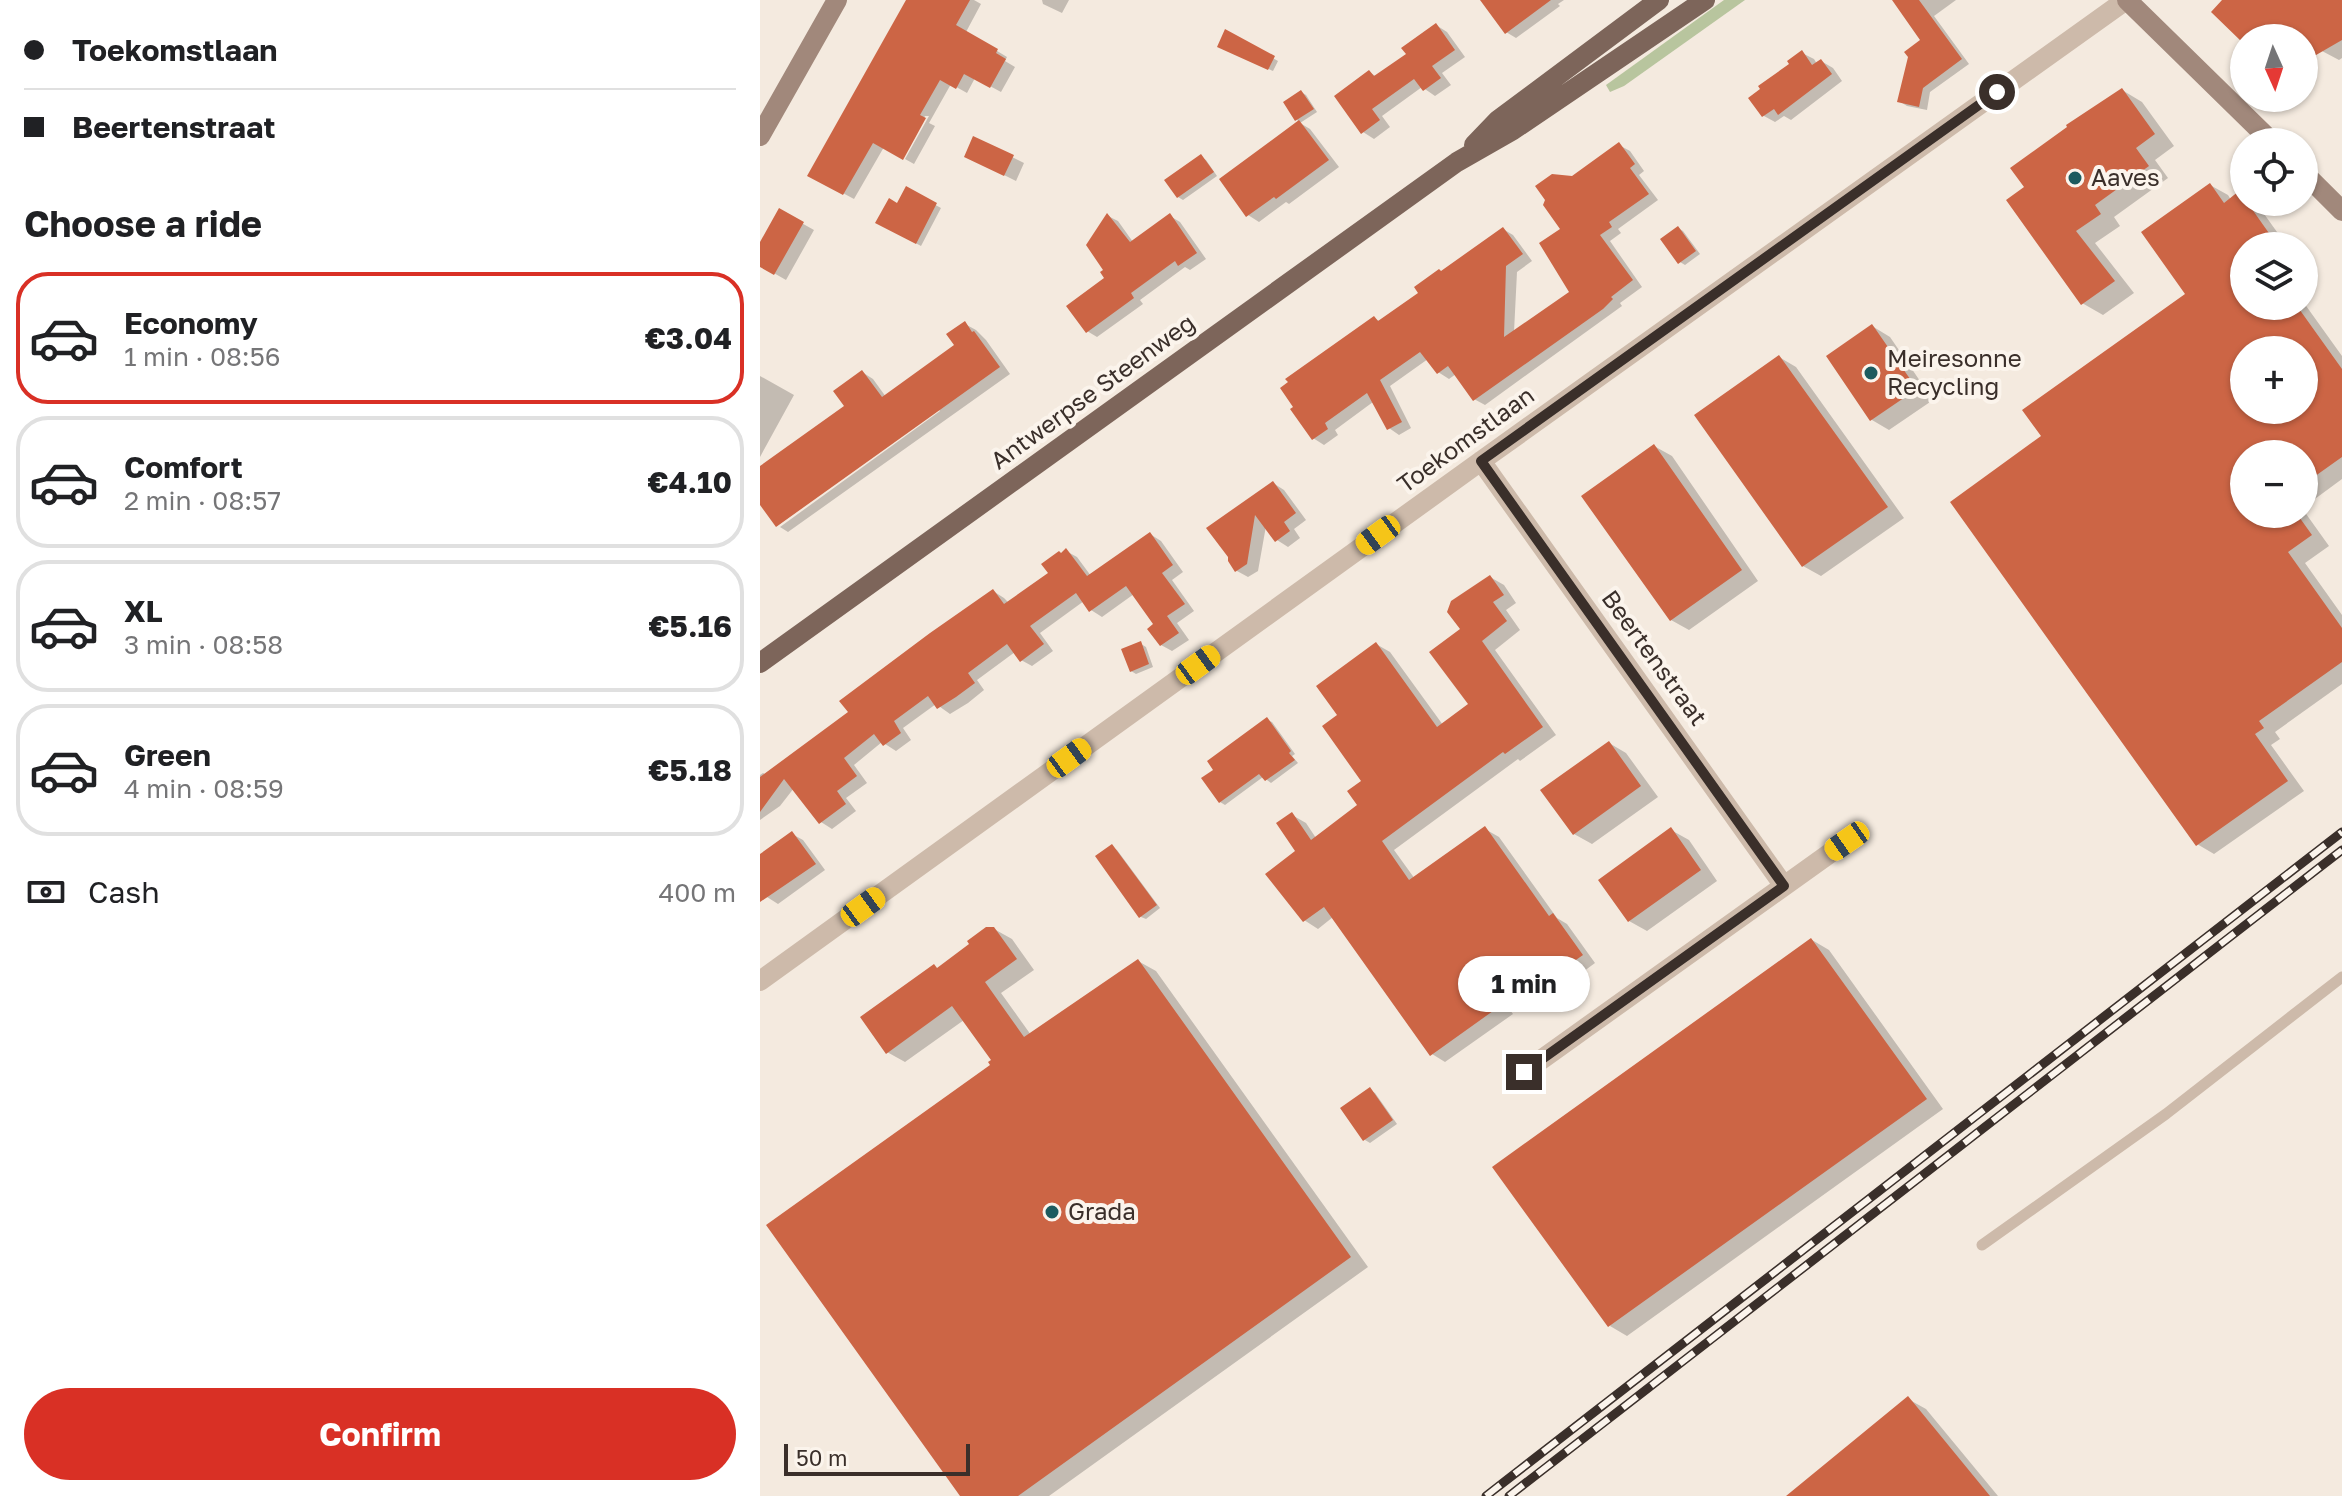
<!DOCTYPE html>
<html lang="en">
<head>
<meta charset="utf-8">
<style>
	body { margin:0; font-family:"Golos Text",sans-serif; background:#f6f6f6; color:#202124; height:100vh; display:flex; flex-direction:column; font-size:30px; white-space:nowrap }
	* { box-sizing:border-box; margin:0 }
	p { font-size:26px; color:#757577 }
	.icon { flex:none; width:44px; height:44px; fill:none; stroke:currentColor; stroke-width:2; stroke-linecap:round; stroke-linejoin:round }
	.map { position:relative; flex:1; overflow:hidden }
	.panel { display:flex; flex-direction:column; background:#fff; width:760px }
	.panel>* { flex:none }
	.hud { display:grid; align-content:center; height:176px; padding:0 24px; background:#fff }
	.needle { width:52px; rotate:177deg }
	.fabs { position:absolute; left:1470px; top:24px; display:grid; gap:16px }
	.fabs a { display:grid; place-items:center; width:88px; height:88px; border-radius:50%; background:#fff; box-shadow:0 2px 6px #0004; font-size:40px }
	.scale { position:absolute; left:24px; bottom:20px; width:186px; box-sizing:border-box; padding-left:8px; border:4px solid #3a2f2a; border-top:0; font-size:22px; line-height:28px; white-space:nowrap; color:#3a2f2a; -webkit-text-stroke:6px #fbf4ec; paint-order:stroke }
	.end { position:absolute; width:36px; height:36px; margin:-18px; border:10px solid #3a2f2a; background:#fff; box-shadow:0 0 0 4px #fff }
	.from { border-radius:50% }
	.bubble { position:absolute; height:56px; border-radius:28px; background:#fff; box-shadow:0 2px 6px #0004; font-size:26px; font-weight:700; line-height:56px; text-align:center }
	.car { position:absolute; width:24px; height:48px; margin:-24px -12px; border-radius:10px; box-shadow:0 0 6px 2px #0007; background:linear-gradient(#f5c518 24%,#345 0 40%,#f5c518 0 76%,#345 0 86%,#f5c518 0) }
	.hud b { display:flex; align-items:center; gap:28px; height:76px; font-size:30px }
	.hud b+b { border-top:2px solid #e0e0e0 }
	.hud i { width:20px; height:20px; background:#202124 }
	ul { padding:0; list-style:none }
	li { display:flex; align-items:center; gap:24px; height:132px; margin:0 16px 12px; padding:0 8px; border:4px solid #e0e0e0; border-radius:32px }
	li div { flex:1 }
	li b { display:block; font-size:30px }
	li em { font-style:normal; font-weight:700 }
	li.on { border-color:#d93025 }
	li>.icon { width:72px; height:72px; stroke-width:1.5 }
	h2 { padding:0 24px; font-size:36px; line-height:96px }
	.pay { display:flex; align-items:center; gap:20px; height:88px; padding:0 24px; font-size:30px }
	.pay p { margin-inline-start:auto }
	.action { display:flex; gap:16px; margin-top:auto; padding:16px 24px }
	.action a { flex:1; height:92px; border-radius:48px; background:#d93025; color:#fff; font-size:32px; font-weight:700; line-height:92px; text-align:center }
	main { display:flex; flex:1; min-height:0 }
	.map>svg:first-child { display:block }
	.green { fill:#b8c59e }
	.shadow { fill:#0003; fill-rule:evenodd }
	.building { fill:#cc6545; fill-rule:evenodd }
	.lines { fill:none; stroke-linecap:round; stroke-linejoin:round }
	.lane { stroke:#cdbaaa; stroke-width:11 }
	.street { stroke:#cdbaaa; stroke-width:20 }
	.secondary { stroke:#a1887b; stroke-width:20 }
	.primary { stroke:#7d655a; stroke-width:20 }
	.rail-casing { stroke:#3a2f2a; stroke-width:9 }
	.rail { stroke:#fbf4ec; stroke-width:6; stroke-dasharray:18; stroke-linecap:butt }
	.route { stroke:#3a2f2a; stroke-width:10 }
	.poi-dot { fill:#1c5b5f; stroke:#fbf4ec; stroke-width:3 }
	.labels { text-anchor:middle; stroke-width:8; stroke-linejoin:round; paint-order:stroke }
	.poi-label { font-size:24px; fill:#3a2f2a; stroke:#fbf4ec; text-anchor:start }
	.street-label { font-size:24px; fill:#3a2f2a; stroke:#fbf4ec }
</style>
</head>
<body>
<main>
<section class="panel">
<div class="hud">
<b><i class="from"></i>Toekomstlaan</b>
<b><i></i>Beertenstraat</b>
</div>
<h2>Choose a ride</h2>
<ul>
<li class="on"><svg class="icon" aria-label="car" viewBox="0 0 24 24"><path d="M5 17H2v-5l4-1 3-4h7l3 4 3 1v5h-3M9 17h6M6 11h13"/><circle cx="7" cy="17" r="2"/><circle cx="17" cy="17" r="2"/></svg><div><b>Economy</b><p>1 min · 08:56</p></div><em>€3.04</em></li>
<li><svg class="icon" aria-label="car" viewBox="0 0 24 24"><path d="M5 17H2v-5l4-1 3-4h7l3 4 3 1v5h-3M9 17h6M6 11h13"/><circle cx="7" cy="17" r="2"/><circle cx="17" cy="17" r="2"/></svg><div><b>Comfort</b><p>2 min · 08:57</p></div><em>€4.10</em></li>
<li><svg class="icon" aria-label="car" viewBox="0 0 24 24"><path d="M5 17H2v-5l4-1 3-4h7l3 4 3 1v5h-3M9 17h6M6 11h13"/><circle cx="7" cy="17" r="2"/><circle cx="17" cy="17" r="2"/></svg><div><b>XL</b><p>3 min · 08:58</p></div><em>€5.16</em></li>
<li><svg class="icon" aria-label="car" viewBox="0 0 24 24"><path d="M5 17H2v-5l4-1 3-4h7l3 4 3 1v5h-3M9 17h6M6 11h13"/><circle cx="7" cy="17" r="2"/><circle cx="17" cy="17" r="2"/></svg><div><b>Green</b><p>4 min · 08:59</p></div><em>€5.18</em></li>
</ul>
<div class="pay"><svg class="icon" aria-label="cash" viewBox="0 0 24 24"><path d="M3 7h18v10H3z"/><circle cx="12" cy="12" r="2"/></svg>Cash<p>400 m</p></div>
<div class="action"><a>Confirm</a></div>
</section>
<div class="map">
<svg width="1582" height="1496" viewBox="0 0 1582 1496">
	<rect width="100%" height="100%" fill="#f4eadf"/>
	<path class="green" d="M964,0H985L864,86L850,92L846,85Z"/>
	<path class="shadow" d="M148,0H214L221,4L206,32L247,57L245,61L255,67L241,92L215,78L207,93L191,84L169,123L175,126L154,164L145,159L169,116H165L142,157L124,147L94,199L49,175Z
		M282,0H309L302,13L283,4Z
		M726,0H804L798,4L800,6L756,38L746,32Z
		M1135,0H1196L1174,16L1209,64L1170,92L1167,110L1147,106L1139,101L1162,40Z
		M1526,0H1582V58L1579,60L1562,51Z
		M676,25L687,32L705,57L682,73L691,85L675,96L662,87L622,116L630,127L614,139L603,132L609,72L617,77L649,55Z
		M466,32L518,61L513,71L464,49Z
		M1042,53L1054,59L1057,64L1061,61L1073,68L1082,81L1031,120L1024,116L1015,122L1004,116L991,98Z
		M1362,90L1382,102L1414,146L1395,160L1408,178L1354,217L1360,226L1335,243L1374,293L1343,315L1322,303L1266,188Z
		M541,92L546,95L557,112L540,123L550,129L579,167L529,204L526,202L499,222L488,215L540,122L537,120Z
		M214,138L264,163L256,181L218,162Z
		M859,145L870,151L884,171L879,175L898,200L858,229L861,233L850,241L882,287L860,303L862,306L725,405L714,399L696,374L689,379L678,372L668,359L630,386L651,428L639,435L629,428L613,402L575,430L578,435L564,445L553,438L614,318L621,322L661,293L682,273L743,229L753,235L772,261L757,272L754,332L811,293L803,229L813,178Z
		M441,157L446,160L457,176L423,200L418,197Z
		M1450,185L1468,195L1471,200L1479,194L1484,196V202L1497,204L1527,246H1484V306H1544V303L1582,356V479L1544,507V454H1484V514H1544V511L1569,546L1545,563L1582,615V684L1515,732L1520,739L1511,745L1544,791L1454,854L1437,844L1284,437L1428,294ZM1484,350H1544V410H1484Z
		M146,189L181,208L161,246L118,223L138,205Z
		M20,211L54,230L26,280L0,265V246Z
		M348,216L358,221L373,242L410,216L420,222L446,259L430,270L425,267L380,300L383,304L337,337L327,331L347,279Z
		M918,228L923,231L940,254L925,265L920,262Z
		M205,324L216,330L226,340L250,374L28,532L20,527L180,411L178,408L17,526L0,502V468L87,406L102,372L113,379L126,397L197,346Z
		M1112,326L1130,337L1173,400L1129,430L1112,420Z
		M1019,357L1036,367L1144,518L1061,576L1043,566Z
		M0,376L34,395L0,457Z
		M894,446L912,456L998,581L929,630L911,620Z
		M513,483L524,490L546,520L534,529L540,538L528,547L517,540L506,526L498,571L488,577L477,571L470,557Z
		M390,534L401,541L423,572L412,580L434,611L417,623L429,640L412,651L401,645L396,625L374,594L342,617L331,610L324,601L280,633L293,651L272,666L261,660L255,652L217,680L224,690L208,703L190,714L176,704L143,728L151,740L136,751L122,742L94,765L107,783L86,798L96,811L72,829L61,822L34,788L20,806L0,820V775L3,773L7,775L90,713L233,591L244,598L249,603L290,573L302,554L306,551L317,557L331,576Z
		M730,577L744,585L756,603L746,610L760,630L735,650L796,735L760,761L758,759L634,850L655,879L725,829L739,837L797,918L807,924L835,963L793,994L779,986L770,973L739,995L753,1014L685,1062L672,1054L573,917L558,929L544,920L538,852L532,815L546,823L556,838L600,806L604,781L579,715L616,644L630,652L683,725L710,705L703,630Z
		M381,644L386,647L393,667L376,674L371,671Z
		M507,720L512,722L535,754L532,756L538,763L511,783L503,777L465,805L460,802Z
		M849,743L866,753L898,797L832,844L814,834Z
		M911,830L929,840L957,881L887,931L869,921Z
		M32,834L43,840L65,870L18,904L7,897L0,887V857Z
		M352,847L357,850L400,908L386,919L381,917Z
		M234,929L252,939L274,970L241,993L271,1035L378,961L396,971L608,1267L289,1496H202L234,1061L204,1020L145,1062L127,1052L179,969Z
		M1052,940L1069,950L1183,1109L867,1336L850,1326Z
		M610,1090L615,1093L637,1124L610,1143L605,1140Z
		M1148,1399L1166,1409L1238,1496H1029Z"/>
	<path class="building" d="M146,0H210L196,25L238,49L236,53L246,59L230,88L204,74L196,89L180,80L160,115L166,118L143,160L113,143L83,195L47,176Z
		M720,0H791L745,34Z
		M1132,0H1159L1202,59L1163,88L1159,107L1137,102L1148,57L1144,52L1160,40Z
		M1462,0H1582V40L1544,62V38H1484L1483,43L1451,12Z
		M676,23L695,50L672,66L681,78L663,91L654,79L612,109L620,120L601,134L574,96L609,70L614,76L646,54L641,48Z
		M465,29L515,56L508,70L457,47Z
		M1042,50L1052,65L1061,59L1072,74L1018,115L1014,109L1002,117L988,98L1000,89L998,86L1029,64L1027,61Z
		M1362,88L1395,134L1376,148L1389,166L1335,205L1341,214L1316,231L1355,281L1321,305L1246,200L1264,187L1250,168L1307,127L1306,125Z
		M541,90L554,109L535,121L523,102Z
		M539,120L569,160L516,199L514,197L486,217L459,179Z
		M213,136L254,155L244,176L204,157Z
		M859,142L875,164L870,168L889,194L849,222L852,227L840,235L873,280L851,297L853,299L843,309L713,401L688,366L677,374L660,352L620,380L642,422L627,430L607,393L565,423L568,429L552,440L530,409L533,407L520,388L528,382L525,379L614,316L618,321L658,293L654,287L679,269L681,271L743,227L763,254L746,266L744,337L809,292L779,243L800,229L783,205L785,200L775,186L792,174L812,176Z
		M441,154L454,172L417,198L404,180Z
		M1450,183L1464,203L1479,191L1484,202H1487L1518,246H1484V306H1537L1582,369V457L1544,484V454H1484V514H1537L1552,535L1528,552L1582,628V662L1499,721L1504,728L1495,734L1528,781L1436,846L1190,502L1281,436L1262,410L1425,294L1381,232ZM1484,350H1544V410H1484Z
		M146,186L177,203L156,244L115,223L129,198L137,203Z
		M19,208L44,222L14,275L0,267V242Z
		M347,213L370,242L410,213L437,253L418,266L415,261L371,293L374,298L326,333L306,306L344,278L340,272L343,270L326,245Z
		M918,226L936,251L918,264L900,239Z
		M205,321L212,332L214,331L240,367L16,527L0,505V466L84,406L73,391L102,370L122,397L194,345L186,334Z
		M1112,324L1157,389L1110,421L1066,356Z
		M1019,355L1128,507L1042,567L934,415Z
		M894,444L982,570L910,621L821,496Z
		M513,481L536,513L524,522L530,531L515,542L495,515L487,564L475,572L468,561V557L446,528Z
		M390,532L413,565L402,573L425,604L407,616L419,633L400,646L387,629L393,624L366,586L329,612L316,593L270,626L284,644L260,662L247,644L208,673L215,683L196,697L177,709L168,696L134,721L141,733L123,746L114,734L84,758L97,776L77,791L86,804L59,824L24,779L0,812V777L88,712L79,701L170,633L233,589L244,604L288,573L281,564L299,551L301,553L306,548L327,576Z
		M730,575L744,595L733,602L747,621L722,641L783,727L745,754L743,752L622,841L649,880L725,826L789,916L793,913L823,955L777,987L760,963L727,987L740,1006L670,1056L564,907L543,922L505,874L535,851L516,823L532,812L551,840L597,805L587,791L601,781L562,726L577,715L556,686L616,642L677,727L708,704L669,652L700,629L687,612L691,601Z
		M381,641L389,664L370,672L361,649Z
		M507,717L531,751L529,753L535,760L505,781L499,774L459,803L441,778L453,770L447,761Z
		M849,741L881,786L813,835L780,790Z
		M911,827L941,870L868,922L838,880Z
		M32,831L56,864L0,902V854Z
		M352,844L397,905L379,918L335,856Z
		M226,927H234L257,959L225,982L264,1037L378,959L591,1257L258,1496H200L6,1225L230,1065L228,1062L231,1060L192,1006L126,1054L100,1017L174,964L177,968L209,944L207,941Z
		M1051,938L1167,1099L848,1327L732,1167Z
		M610,1087L633,1120L603,1141L580,1108Z
		M1148,1396L1230,1496H1026Z"/>
	<g class="lines">
		<path class="lane" d="M1222,1245L1406,1114L1582,977"/>
		<path class="street" d="M721,461L1024,886
			M0,981L721,461L1366,0
			M764,1072L1087,841"/>
		<path class="secondary" d="M1367,0L1512,142
			M0,136L77,0
			M1544,173L1582,211"/>
		<path class="primary" d="M714,145L738,120L899,0
			M0,663L697,162L753,130L945,0"/>
		<g class="rail-casing">
			<path id="rail" d="M726,1496L1582,832
				M749,1496L1582,850"/>
		</g>
		<use href="#rail" class="rail"/>
	</g>
	<g class="lines">
		<path class="route" d="M764,1072L1024,886L721,461L1237,92"/>
	</g>
	<g class="poi-dot">
		<circle cx="1315" cy="178" r="8"/>
		<circle cx="1111" cy="373" r="8"/>
		<circle cx="292" cy="1212" r="8"/>
	</g>
	<g class="labels">
		<g class="poi-label">
			<text x="1331" y="186">Aaves</text>
			<text x="1127" y="367">Meiresonne<tspan x="1127" dy="28">Recycling</tspan></text>
			<text x="308" y="1220">Grada</text>
		</g>
		<g class="street-label">
			<text transform="translate(333 392) rotate(-36)" y="8">Antwerpse Steenweg</text>
			<text transform="translate(706 440) rotate(-36)" y="8">Toekomstlaan</text>
			<text transform="translate(894 658) rotate(54)" y="8">Beertenstraat</text>
		</g>
	</g>
</svg>
<div class="fabs">
<a><svg class="needle" viewBox="-14 -14 28 28"><path d="M0-13l5 13h-10z" fill="#e53935"/><path d="M0 13l5-13h-10z" fill="#757577"/></svg></a>
<a><svg class="icon" aria-label="locate" viewBox="0 0 24 24"><circle cx="12" cy="12" r="6"/><path d="M12 2v4M12 18v4M2 12h4M18 12h4"/></svg></a>
<a><svg class="icon" aria-label="layers" viewBox="0 0 24 24"><path d="M12 4l9 5-9 5-9-5zM3 14l9 5 9-5"/></svg></a>
<a>+</a>
<a>−</a>
</div>
<div class="scale">50 m</div>
<i class="end from" style="left:1237px;top:92px"></i>
<i class="end" style="left:764px;top:1072px"></i>
<div class="bubble" style="left:698px;top:956px;width:132px">1 min</div>
<i class="car" style="left:618px;top:535px;rotate:234deg"></i>
<i class="car" style="left:438px;top:665px;rotate:54deg"></i>
<i class="car" style="left:309px;top:758px;rotate:54deg"></i>
<i class="car" style="left:1087px;top:841px;rotate:235deg"></i>
<i class="car" style="left:103px;top:907px;rotate:54deg"></i>
</div>
</main>
</body>
</html>
